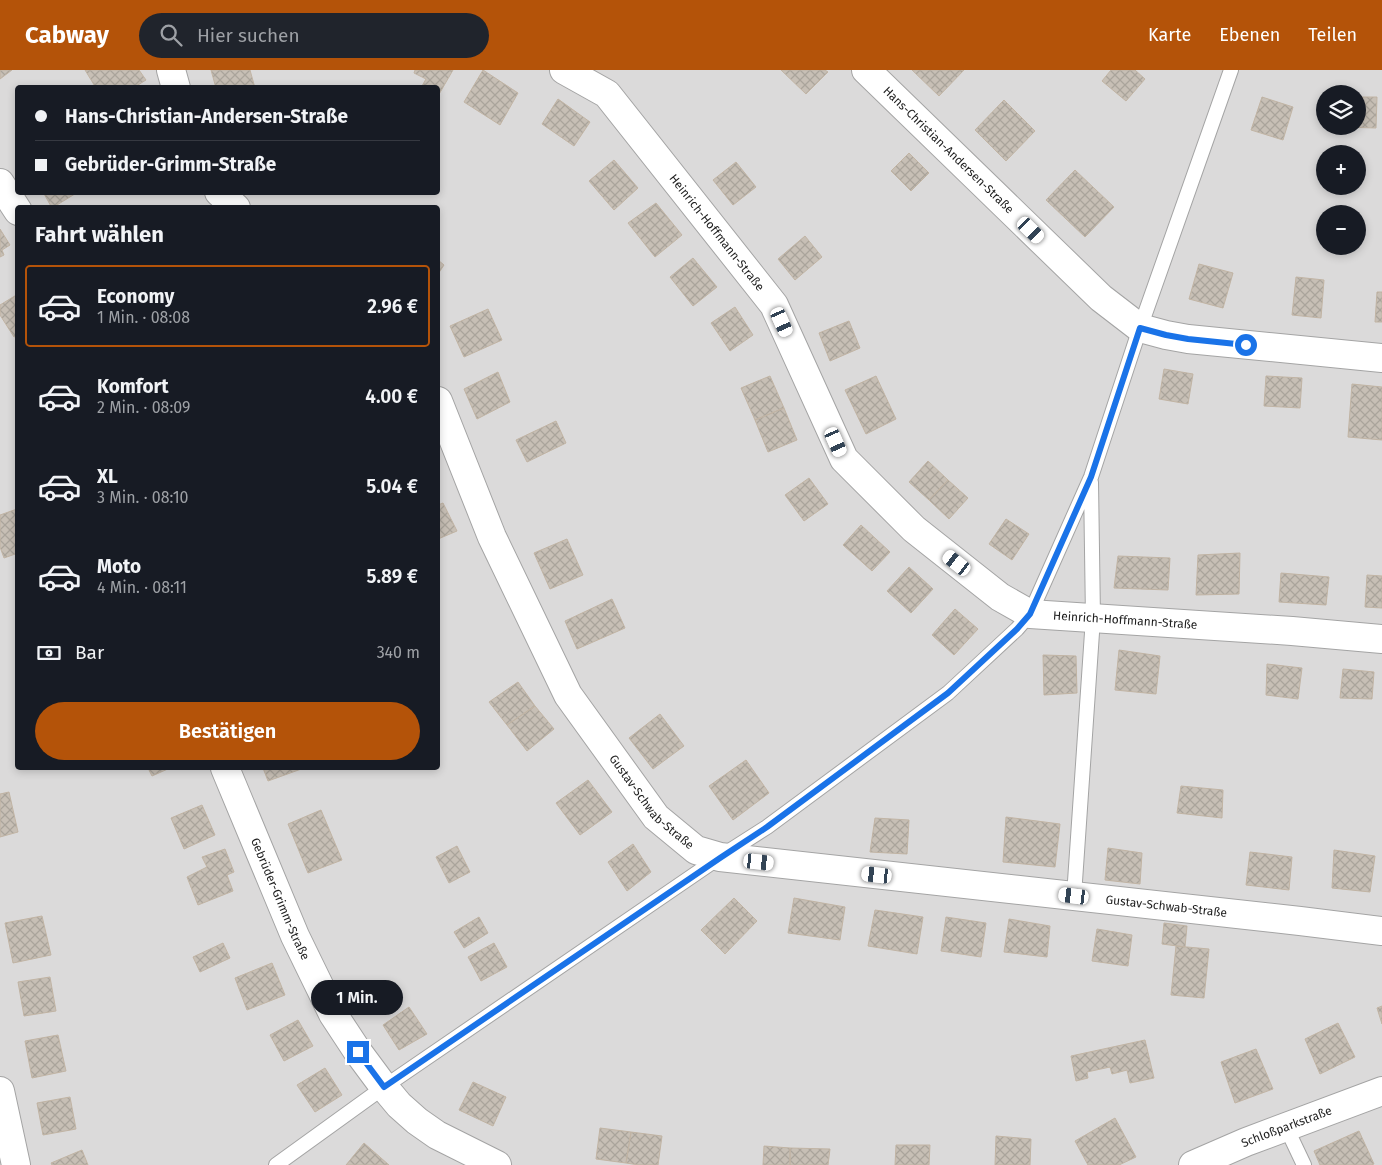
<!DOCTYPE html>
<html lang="de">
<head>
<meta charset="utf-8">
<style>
	body { margin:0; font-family:"Fira Sans",sans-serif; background:#20242c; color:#f1f3f6; height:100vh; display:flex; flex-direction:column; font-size:19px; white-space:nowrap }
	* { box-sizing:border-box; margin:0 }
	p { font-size:16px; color:#9ea1a6 }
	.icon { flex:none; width:28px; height:28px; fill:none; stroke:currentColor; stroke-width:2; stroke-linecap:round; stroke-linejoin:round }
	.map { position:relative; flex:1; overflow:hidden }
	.sheet { position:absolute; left:15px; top:135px; width:425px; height:565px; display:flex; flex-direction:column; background:#171b24; border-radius:5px; box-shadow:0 2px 8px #0003 }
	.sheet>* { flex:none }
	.top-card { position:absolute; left:15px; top:15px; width:425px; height:110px; border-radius:5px; box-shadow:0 2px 8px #0003; display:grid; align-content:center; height:110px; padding:0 20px; background:#171b24 }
	.tools { position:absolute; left:1316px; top:15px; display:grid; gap:10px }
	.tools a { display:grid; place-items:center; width:50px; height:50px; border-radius:50%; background:#171b24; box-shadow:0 2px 8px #0003; font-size:25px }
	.end { position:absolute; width:22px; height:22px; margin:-11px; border:6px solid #1a73e8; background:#fff; box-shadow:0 0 0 2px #fff }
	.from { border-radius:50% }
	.bubble { position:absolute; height:35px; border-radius:18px; background:#171b24; box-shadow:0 2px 8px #0003; font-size:16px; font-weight:600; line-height:35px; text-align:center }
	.car { position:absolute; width:15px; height:30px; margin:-15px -8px; border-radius:6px; box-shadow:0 0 4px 1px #0007; background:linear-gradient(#fff 24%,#345 0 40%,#fff 0 76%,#345 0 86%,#fff 0) }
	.top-card b { display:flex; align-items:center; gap:18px; height:48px; font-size:19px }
	.top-card b+b { border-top:1px solid #363941 }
	.top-card i { width:12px; height:12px; background:#f1f3f6 }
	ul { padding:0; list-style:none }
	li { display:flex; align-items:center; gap:15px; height:82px; margin:0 10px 8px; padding:0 10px; border:2px solid transparent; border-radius:5px }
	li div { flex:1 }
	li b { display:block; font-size:19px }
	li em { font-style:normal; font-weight:600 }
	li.on { border-color:#b45309 }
	li>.icon { width:45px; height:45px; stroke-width:1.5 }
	h2 { padding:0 20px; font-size:22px; line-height:60px }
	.pay { display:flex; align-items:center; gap:12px; height:55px; padding:0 20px; font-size:19px }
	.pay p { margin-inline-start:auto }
	.button { display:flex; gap:10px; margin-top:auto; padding:10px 20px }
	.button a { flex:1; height:58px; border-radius:30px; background:#b45309; color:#fff; font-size:20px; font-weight:600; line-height:58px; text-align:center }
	header { display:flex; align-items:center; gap:30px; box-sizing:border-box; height:70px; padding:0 25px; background:#b45309; color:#fff }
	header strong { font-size:24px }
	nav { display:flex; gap:28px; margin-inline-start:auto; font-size:18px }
	.search { width:350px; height:45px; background:#20242c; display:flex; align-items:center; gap:12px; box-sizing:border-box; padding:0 18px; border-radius:28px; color:#9ea1a6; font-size:19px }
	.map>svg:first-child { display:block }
	.residential { fill:#dbdada; fill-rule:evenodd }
	.building { fill:url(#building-cross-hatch); stroke:#c1b4a4 }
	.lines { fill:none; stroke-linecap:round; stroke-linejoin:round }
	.service-casing { stroke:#a4a4a4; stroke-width:16 }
	.minor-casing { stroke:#a4a4a4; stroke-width:30 }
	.service { stroke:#fff; stroke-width:14 }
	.minor { stroke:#fff; stroke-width:28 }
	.route { stroke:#1a73e8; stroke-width:6 }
	.labels { text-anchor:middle; stroke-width:4; stroke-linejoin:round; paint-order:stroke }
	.street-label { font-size:12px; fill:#1d1d1d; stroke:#fff }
</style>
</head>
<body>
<header>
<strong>Cabway</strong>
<div class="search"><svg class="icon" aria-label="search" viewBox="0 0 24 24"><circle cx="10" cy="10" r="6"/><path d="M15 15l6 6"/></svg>Hier suchen</div>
<nav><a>Karte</a><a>Ebenen</a><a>Teilen</a></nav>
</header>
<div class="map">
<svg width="1382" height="1095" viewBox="0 0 1382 1095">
	<defs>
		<pattern id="building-cross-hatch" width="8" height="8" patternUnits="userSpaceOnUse" patternTransform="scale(1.25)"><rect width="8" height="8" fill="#c7bfb5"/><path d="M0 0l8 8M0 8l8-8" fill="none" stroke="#aaa49b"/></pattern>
	</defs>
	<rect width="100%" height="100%" fill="#efece2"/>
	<path class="residential" d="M0,0H1382V1095H0ZM18,18H438V122H18ZM1325,24H1358V56H1325ZM1325,84H1358V116H1325ZM18,138H438V698H18ZM1325,144H1358V176H1325Z"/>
	<path class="building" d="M0,0H12L0,9Z
		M85,0H139L146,10L133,18H96Z
		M211,0H250L255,18H216Z
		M415,0H453L438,26V18H424L422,16L426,9L414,3Z
		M483,0L518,23L500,55L464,32Z
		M781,0H825L828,2L806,24Z
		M912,0H964L939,26Z
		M1111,0H1135L1145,9L1126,31L1102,11Z
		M1262,27L1293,37L1283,70L1251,60Z
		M1358,27H1377L1376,58L1342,57L1358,56Z
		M558,29L590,52L574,76L542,54Z
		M1004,30L1035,61L1006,91L975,60Z
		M909,83L929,103L911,121L891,101Z
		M614,90L638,118L614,140L589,111Z
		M736,92L756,117L733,135L713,110Z
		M1075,100L1114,137L1085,167L1046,130Z
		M43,122H78L52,138Z
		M656,133L682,165L655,187L628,153Z
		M0,159L10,175L2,180L4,185L0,187Z
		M805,166L822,187L795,210L778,189Z
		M693,188L717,217L693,236L670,207Z
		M438,190L444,195L438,204Z
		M1199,194L1233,203L1223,238L1189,229Z
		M1296,207L1324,210L1321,248L1292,245Z
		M1377,222H1382V252H1375Z
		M18,224V265L14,267L0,245V235Z
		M735,237L753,265L730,281L711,253Z
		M488,239L502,270L464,287L450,256Z
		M849,251L860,278L830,291L819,263Z
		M1164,299L1193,304L1188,334L1159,329Z
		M498,302L510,332L477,349L464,319Z
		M770,306L784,338L755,350L741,318Z
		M876,306L896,349L866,364L845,320Z
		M1266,306L1302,308L1300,338L1264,336Z
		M1352,314L1382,317V370L1348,367Z
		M784,338L797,370L768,382L755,350Z
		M556,351L566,373L527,392L516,370Z
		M928,391L948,410L929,430L909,412Z
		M809,408L828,434L804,451L785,425Z
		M948,410L968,428L949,449L929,430Z
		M443,433L457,461L438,469V435Z
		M17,439L18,483L4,488L0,477V445Z
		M1006,449L1029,464L1012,490L989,474Z
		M861,455L890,482L872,501L843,475Z
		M567,469L583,505L550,519L534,483Z
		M1240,483L1239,524L1196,525L1198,485Z
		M1118,486L1170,488L1168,520L1114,518Z
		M909,497L933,519L911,543L887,521Z
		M1281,503L1329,507L1326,535L1279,532Z
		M1367,505L1382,506V538L1365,537Z
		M612,529L625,558L577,579L565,551Z
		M955,539L978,559L954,585L932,565Z
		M1119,580L1160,586L1156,624L1115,620Z
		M1043,585L1076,586L1077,623L1044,625Z
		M1267,594L1302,598L1298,629L1266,625Z
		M1343,599L1374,602L1372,629L1340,628Z
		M518,612L535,636L507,655L489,632Z
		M535,636L554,659L527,681L507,655Z
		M660,644L684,676L653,699L629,668Z
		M746,690L769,723L733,750L709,716Z
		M148,698H170L152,706Z
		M263,698H304L268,711Z
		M588,710L612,742L580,765L556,733Z
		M1181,716L1223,720L1222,748L1177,743Z
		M9,722L18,762L0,767V724Z
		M202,735L215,765L184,779L171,748Z
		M321,740L342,790L308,803L288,754Z
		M1006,747L1060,754L1055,797L1003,792Z
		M875,748L909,750L907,784L870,782Z
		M633,774L651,802L627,821L608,792Z
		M457,776L470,802L449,813L436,787Z
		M1108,778L1142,783L1140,814L1105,810Z
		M225,779L234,802L227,805L233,821L198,835L187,807L207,797L202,787Z
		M1334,780L1375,786L1370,822L1332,818Z
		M1250,782L1292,787L1289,820L1246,815Z
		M734,828L757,851L725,884L701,860Z
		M794,828L845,837L840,870L788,863Z
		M875,840L923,847L917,884L868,876Z
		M42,846L51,885L13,893L5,853Z
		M479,847L488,863L464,878L454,862Z
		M946,847L986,853L981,887L941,881Z
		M1009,849L1050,856L1047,887L1004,882Z
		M1164,853L1187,856L1185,877L1162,874Z
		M1097,859L1132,865L1128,896L1092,891Z
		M223,873L230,888L200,902L193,887Z
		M494,873L507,897L481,911L468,887Z
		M1176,876L1209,879L1204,928L1171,925Z
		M272,893L285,925L247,940L235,908Z
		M50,907L56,941L24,946L18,912Z
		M1382,936V954L1377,938Z
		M409,937L427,964L399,980L383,955Z
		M298,950L313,976L284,991L270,965Z
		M1338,953L1355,987L1320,1004L1305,969Z
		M58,965L66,1001L32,1008L25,971Z
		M1145,970L1154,1008L1130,1013L1127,1000L1112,1004L1110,997L1087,1002L1088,1008L1076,1011L1071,986Z
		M1256,979L1273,1019L1235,1033L1221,992Z
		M325,998L342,1025L315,1042L297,1015Z
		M473,1012L506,1027L493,1056L459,1040Z
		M70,1027L76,1059L43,1065L37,1033Z
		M1115,1048L1136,1087L1119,1095H1088L1075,1071Z
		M600,1058L631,1062L626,1093L596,1089Z
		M1359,1061L1374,1094L1371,1095H1320L1314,1081Z
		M631,1062L662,1066L658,1095H639L626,1093Z
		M996,1066L1031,1069L1030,1095H995Z
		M364,1073L389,1095H346Z
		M896,1075H930L929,1095H895Z
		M764,1076L790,1078V1095H763Z
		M790,1078L830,1079L828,1095H790Z
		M82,1080L88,1095H52L51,1093Z"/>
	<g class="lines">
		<g class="service-casing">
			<path id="service" d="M1074,826L1093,548L1091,412
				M1286,1057L1304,1095
				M276,1095L384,1017L720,787L767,757L948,623L1017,559L1030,544L1091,407L1140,258L1231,0"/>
		</g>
		<g class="minor-casing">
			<g id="minor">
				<path d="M171,0L176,18"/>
				<path id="s1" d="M564,0L607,24L774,235L844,389L914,459L1000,527L1030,544L1292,561L1382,569"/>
				<path id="s2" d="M866,0L1101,228L1140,258L1166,265L1188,269L1382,288"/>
				<path d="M0,113L18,141"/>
				<path d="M219,122L236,138"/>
				<path id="s3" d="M438,331L492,467L568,625L656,747L696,780L720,787L1300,851L1382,861"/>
				<path id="s4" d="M225,698L295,866L333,944L358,982L384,1017L399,1035L417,1051L437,1065L497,1095"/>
				<path d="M0,1021L16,1095"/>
				<path id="s5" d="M1193,1095L1246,1072L1382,1021"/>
			</g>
		</g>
		<use href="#service" class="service"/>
		<use href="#minor" class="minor"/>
	</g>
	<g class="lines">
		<path class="route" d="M358,982L384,1017L720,788L767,757L948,623L1017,559L1030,544L1091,407L1140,258L1166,265L1188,269L1246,275"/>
	</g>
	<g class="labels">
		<g class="street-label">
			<text dy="4" stroke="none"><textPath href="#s2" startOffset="115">Hans-Christian-Andersen-Straße</textPath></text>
			<text dy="4" stroke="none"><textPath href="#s1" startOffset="226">Heinrich-Hoffmann-Straße</textPath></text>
			<text dy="4" stroke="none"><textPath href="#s1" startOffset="826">Heinrich-Hoffmann-Straße</textPath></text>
			<text dy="4" stroke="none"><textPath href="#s3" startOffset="458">Gustav-Schwab-Straße</textPath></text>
			<text dy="4" stroke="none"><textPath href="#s4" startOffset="142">Gebrüder-Grimm-Straße</textPath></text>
			<text dy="4" stroke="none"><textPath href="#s3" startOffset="998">Gustav-Schwab-Straße</textPath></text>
			<text dy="4" stroke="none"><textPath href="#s5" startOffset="101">Schloßparkstraße</textPath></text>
		</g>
	</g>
</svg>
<div class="tools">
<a><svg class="icon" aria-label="layers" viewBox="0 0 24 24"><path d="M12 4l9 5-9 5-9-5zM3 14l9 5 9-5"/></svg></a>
<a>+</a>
<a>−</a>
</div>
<i class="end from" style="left:1246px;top:275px"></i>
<i class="end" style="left:358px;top:982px"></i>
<div class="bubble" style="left:311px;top:910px;width:92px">1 Min.</div>
<i class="car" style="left:1031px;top:160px;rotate:134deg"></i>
<i class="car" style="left:782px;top:252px;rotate:156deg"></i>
<i class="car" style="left:836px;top:372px;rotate:156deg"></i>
<i class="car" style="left:957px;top:493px;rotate:308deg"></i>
<i class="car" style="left:759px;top:792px;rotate:96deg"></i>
<i class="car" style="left:877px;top:805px;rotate:276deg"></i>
<i class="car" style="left:1074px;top:826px;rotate:277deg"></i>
<div class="top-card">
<b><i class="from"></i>Hans-Christian-Andersen-Straße</b>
<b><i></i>Gebrüder-Grimm-Straße</b>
</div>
<section class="sheet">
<h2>Fahrt wählen</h2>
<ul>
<li class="on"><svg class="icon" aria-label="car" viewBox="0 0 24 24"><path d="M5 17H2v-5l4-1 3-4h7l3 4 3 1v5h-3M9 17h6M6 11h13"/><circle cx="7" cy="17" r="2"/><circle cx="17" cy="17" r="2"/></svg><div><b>Economy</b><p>1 Min. · 08:08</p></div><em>2.96 €</em></li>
<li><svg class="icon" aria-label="car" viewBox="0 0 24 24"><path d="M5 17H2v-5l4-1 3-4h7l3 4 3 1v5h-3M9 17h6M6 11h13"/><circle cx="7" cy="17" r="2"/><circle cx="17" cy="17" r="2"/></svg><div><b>Komfort</b><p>2 Min. · 08:09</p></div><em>4.00 €</em></li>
<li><svg class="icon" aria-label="car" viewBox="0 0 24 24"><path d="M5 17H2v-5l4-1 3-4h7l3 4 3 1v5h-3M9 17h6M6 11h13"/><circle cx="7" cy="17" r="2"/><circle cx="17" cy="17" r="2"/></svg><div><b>XL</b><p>3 Min. · 08:10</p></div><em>5.04 €</em></li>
<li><svg class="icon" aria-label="car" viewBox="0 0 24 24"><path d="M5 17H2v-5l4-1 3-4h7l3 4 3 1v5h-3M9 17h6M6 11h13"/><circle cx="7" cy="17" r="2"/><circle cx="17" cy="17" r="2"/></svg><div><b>Moto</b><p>4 Min. · 08:11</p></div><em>5.89 €</em></li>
</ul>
<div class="pay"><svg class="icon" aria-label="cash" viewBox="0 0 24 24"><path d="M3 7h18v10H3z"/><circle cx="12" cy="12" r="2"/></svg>Bar<p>340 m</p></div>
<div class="button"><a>Bestätigen</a></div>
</section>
</div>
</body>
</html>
